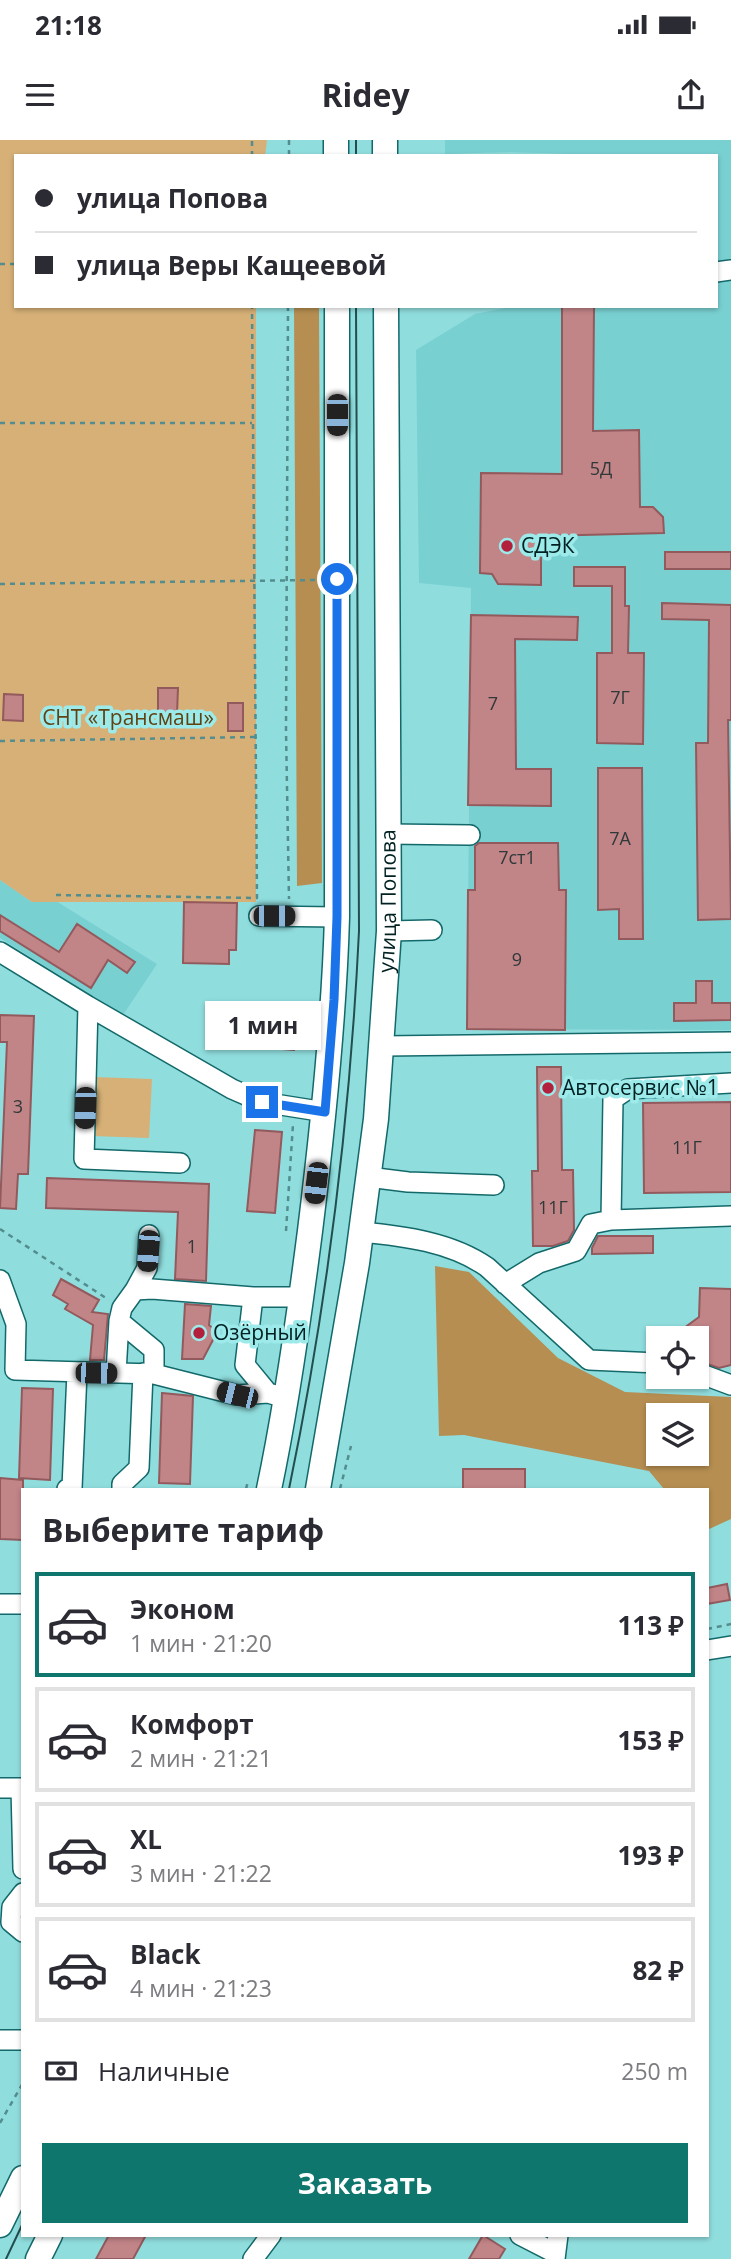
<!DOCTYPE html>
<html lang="ru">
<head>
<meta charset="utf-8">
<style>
	body { margin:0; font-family:"Open Sans",sans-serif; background:#f2f2f3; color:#2b2b33; height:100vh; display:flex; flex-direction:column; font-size:26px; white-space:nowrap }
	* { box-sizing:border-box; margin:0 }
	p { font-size:23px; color:#7c7c81 }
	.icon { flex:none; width:38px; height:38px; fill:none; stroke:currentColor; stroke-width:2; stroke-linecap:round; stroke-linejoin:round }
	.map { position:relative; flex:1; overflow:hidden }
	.sheet { position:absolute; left:21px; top:1348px; width:688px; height:749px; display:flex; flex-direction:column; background:#fff; border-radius:0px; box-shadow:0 2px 5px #0004 }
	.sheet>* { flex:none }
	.banner { position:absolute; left:14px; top:14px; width:704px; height:154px; border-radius:0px; box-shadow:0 2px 5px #0004; display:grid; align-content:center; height:154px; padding:0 21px; background:#fff }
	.controls { position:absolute; left:646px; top:1186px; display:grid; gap:14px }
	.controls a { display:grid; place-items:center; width:63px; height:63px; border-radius:0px; background:#fff; box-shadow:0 2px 5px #0004; font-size:35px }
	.end { position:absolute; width:32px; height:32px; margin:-16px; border:9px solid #1a73e8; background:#fff; box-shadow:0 0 0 4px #fff }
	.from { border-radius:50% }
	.bubble { position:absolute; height:49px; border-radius:0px; background:#fff; box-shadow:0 2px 5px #0004; font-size:23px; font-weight:700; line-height:49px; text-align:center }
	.car { position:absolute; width:21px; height:42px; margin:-21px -10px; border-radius:9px; box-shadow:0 0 5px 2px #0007; background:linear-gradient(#222 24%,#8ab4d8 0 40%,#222 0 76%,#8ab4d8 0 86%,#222 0) }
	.banner b { display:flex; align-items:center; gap:24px; height:66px; font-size:26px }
	.banner b+b { border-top:2px solid #e1e1e2 }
	.banner i { width:18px; height:18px; background:#2b2b33 }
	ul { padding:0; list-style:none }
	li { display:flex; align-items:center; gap:21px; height:105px; margin:0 14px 10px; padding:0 7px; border:4px solid #e1e1e2; border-radius:0px }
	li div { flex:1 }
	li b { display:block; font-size:26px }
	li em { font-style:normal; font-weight:700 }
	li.on { border-color:#0f766e }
	li>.icon { width:63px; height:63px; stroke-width:1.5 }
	h2 { padding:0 21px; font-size:32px; line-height:84px }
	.pay { display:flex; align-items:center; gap:18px; height:77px; padding:0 21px; font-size:26px }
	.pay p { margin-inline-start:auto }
	.primary-button { display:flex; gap:14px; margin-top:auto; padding:14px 21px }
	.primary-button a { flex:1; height:80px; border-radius:0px; background:#0f766e; color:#fff; font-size:28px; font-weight:700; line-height:80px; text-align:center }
	.status { display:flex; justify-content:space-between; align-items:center; height:49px; padding:0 35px; background:#fff; direction:ltr }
	.status svg { height:19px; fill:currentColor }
	header { display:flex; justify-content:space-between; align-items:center; height:91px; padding:0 21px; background:#fff; font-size:32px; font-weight:700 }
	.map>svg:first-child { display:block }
	.built { fill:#79d0d1 }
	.green { fill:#d6b077 }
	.forest { fill:#b68e51; fill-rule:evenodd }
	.building { fill:#c18487; stroke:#935a5d; stroke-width:2 }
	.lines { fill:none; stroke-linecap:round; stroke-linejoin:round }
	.minor-casing { stroke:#13696a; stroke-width:22 }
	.major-casing { stroke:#13696a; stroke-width:27 }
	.path { stroke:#538d8e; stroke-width:2.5; stroke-dasharray:5 5; stroke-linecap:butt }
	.minor { stroke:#fff; stroke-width:19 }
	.major { stroke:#fff; stroke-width:24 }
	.tram { stroke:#234e4f; stroke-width:2 }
	.route { stroke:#1a73e8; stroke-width:9 }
	.poi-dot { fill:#b3203d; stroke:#9deaeb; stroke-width:2.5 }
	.labels { text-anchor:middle; stroke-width:7; stroke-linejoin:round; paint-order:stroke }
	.number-label { font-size:18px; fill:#30393a }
	.poi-label { font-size:21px; fill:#002021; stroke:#9deaeb; text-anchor:start }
	.park-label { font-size:21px; fill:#5f4313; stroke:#9deaeb }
	.street-label { font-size:21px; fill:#002021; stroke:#9deaeb }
</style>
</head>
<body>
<div class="status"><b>21:18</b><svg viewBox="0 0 49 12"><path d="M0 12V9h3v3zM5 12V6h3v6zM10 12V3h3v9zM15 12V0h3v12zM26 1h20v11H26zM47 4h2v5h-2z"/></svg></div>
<header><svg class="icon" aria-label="menu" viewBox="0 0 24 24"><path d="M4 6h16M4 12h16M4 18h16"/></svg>Ridey<svg class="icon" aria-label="share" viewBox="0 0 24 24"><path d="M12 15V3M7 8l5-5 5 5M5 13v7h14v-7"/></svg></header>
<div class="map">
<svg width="731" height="2119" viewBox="0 0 731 2119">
	<rect width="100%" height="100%" fill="#90ddde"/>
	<path class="built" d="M445,0H731V890L467,889L471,448L419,443L416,210L475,174L517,166H716V16H569V14L511,12L445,14Z
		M0,740L32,762L56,761L157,824L123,875L0,798Z"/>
	<path class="green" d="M0,0H267L265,16H16V166H256V762H32L0,740Z
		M94,937L152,939L149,998L92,996Z"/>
	<path class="forest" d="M294,166H319L322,743L297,746Z
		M435,1126L469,1132L558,1218L625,1252L731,1257V1379L707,1390V1349H664L649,1331L464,1295L439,1296ZM658,1276H696V1314H658Z"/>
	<path class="building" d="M562,166H594L593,291L639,290L640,367H653L663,377L664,393L541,396V445L498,444L492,434L480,433L481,333L562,334Z
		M665,412H731V429H665Z
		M574,427H625V466H629L628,513H644L643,604L597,603V513H612V446H574Z
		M662,463L731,465V580H728L731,779L698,780L696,603H708L709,480L662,479Z
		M471,475L578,477L577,500L515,499L516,629H551V666L468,665Z
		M158,548H178L177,574H158Z
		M4,554L23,555V581L3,580Z
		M228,563H243V591H228Z
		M598,628H642L643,799H619V769L598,770Z
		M479,703H558L559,750H566L565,890L467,889L468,750H475V706Z
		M184,762L237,763L236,810H229V824L183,823Z
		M0,775L59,812L77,784L135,822L127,833L108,820L91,848L0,791Z
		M696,841H712V863H731V880L674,881V863H696Z
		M0,875L34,876L28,1034H18L16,1069L0,1068L7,902H0Z
		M273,885L297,888L294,910L270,908Z
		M537,927H561L562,1030H573L574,1090L568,1101L553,1106H533L532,1031H538Z
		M731,962V1052L644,1053L643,963Z
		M255,990L282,992L275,1073L247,1071Z
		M47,1038L209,1044L206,1141L175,1139L178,1072L46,1068Z
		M598,1096H653V1113L592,1114V1108Z
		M61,1139L99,1160L92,1172L108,1174L104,1220H90L93,1185L65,1169L68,1164L53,1155Z
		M700,1148L731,1149V1225L719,1228L696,1220V1199H669L699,1177Z
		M185,1164L211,1166L209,1185L214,1189L215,1196L203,1219H182Z
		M22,1248L53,1249L50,1340L19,1338Z
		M162,1253L193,1256L190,1344L159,1343Z
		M463,1329H525V1349H463Z
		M0,1338L23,1340V1400L0,1399Z
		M727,1444L730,1460L707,1464V1448Z
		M109,2095H146L133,2119H96Z
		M483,2095L505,2109L499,2119H469Z"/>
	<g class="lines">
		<g class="minor-casing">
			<path id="minor" d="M716,132L731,130
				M388,694L470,695
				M259,776L337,777
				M389,791L432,790
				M0,812L88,866L232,949L262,962L325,972
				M88,866L84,1019L180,1023
				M383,906L731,902
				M368,1037L408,1042L494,1045
				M611,1080L613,959L628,949L731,943
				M361,1092C404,1096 451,1102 487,1127L589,1220L658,1223
				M0,1140L16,1184L15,1230L154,1234V1210L119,1181L122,1168L135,1150L152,1149L253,1157H302
				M505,1144L539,1123L576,1111L591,1084L611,1080L731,1076
				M135,1150L147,1128L149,1095
				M253,1157L245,1225L268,1253
				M696,1232L731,1245
				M116,1233L119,1181
				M154,1234L237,1255L268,1253L286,1258
				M67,1349L72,1348L77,1232
				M122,1349V1344L139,1328L143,1233
				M0,1464H23
				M707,1510L731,1506
				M0,1648H23
				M21,1648L23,1729
				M23,1753L12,1767L11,1782L23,1792
				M0,1900H23
				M520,2095L555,2113
				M253,2119L271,2095
				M555,2119L558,2095"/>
		</g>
		<g class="major-casing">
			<g id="major">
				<path d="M336,0V16"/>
				<path d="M385,0V16"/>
				<path d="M269,1349C287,1264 299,1177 310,1091C323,986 334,882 337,777V166"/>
				<path id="s1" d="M318,1349L357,1123L376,979L389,791L386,166"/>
				<path d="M0,2085L23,2038"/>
				<path d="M38,2119L50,2095"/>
			</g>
		</g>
		<path class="path" d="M289,0V16
			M252,16V0
			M0,124H16
			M288,166L286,590L289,759
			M0,283H252
			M0,444L319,440
			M0,601L257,597
			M56,755L257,758L252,166
			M0,1089L109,1160
			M286,1091L293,984
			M246,1349L248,1341
			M340,1349L351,1306
			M707,1489L731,1484
			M0,1983L23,1943"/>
		<use href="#minor" class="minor"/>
		<use href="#major" class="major"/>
		<path class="tram" d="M356,0V16
			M289,1349C327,1166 350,978 359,791L356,166
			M6,2119L23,2083"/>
	</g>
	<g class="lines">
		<path class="route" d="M262,962L325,972L334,860L337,777V439"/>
	</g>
	<g class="poi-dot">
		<circle cx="507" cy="406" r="7"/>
		<circle cx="548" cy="948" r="7"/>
		<circle cx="199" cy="1193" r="7"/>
	</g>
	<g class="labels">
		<g class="number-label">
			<text x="601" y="335">5Д</text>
			<text x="620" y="564">7Г</text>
			<text x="493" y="570">7</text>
			<text x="620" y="705">7А</text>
			<text x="517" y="724">7ст1</text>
			<text x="517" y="826">9</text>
			<text x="18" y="973">3</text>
			<text x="687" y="1014">11Г</text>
			<text x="553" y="1074">11Г</text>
			<text x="192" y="1113">1</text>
		</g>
		<g class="poi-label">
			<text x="521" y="413">СДЭК</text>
			<text x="562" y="955">Автосервис №1</text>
			<text x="213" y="1200">Озёрный</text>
		</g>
		<g class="park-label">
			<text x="128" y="585">СНТ «Трансмаш»</text>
		</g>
		<g class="street-label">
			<text dy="7" stroke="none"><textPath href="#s1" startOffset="593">улица Попова</textPath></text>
		</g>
	</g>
</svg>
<div class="controls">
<a><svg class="icon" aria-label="locate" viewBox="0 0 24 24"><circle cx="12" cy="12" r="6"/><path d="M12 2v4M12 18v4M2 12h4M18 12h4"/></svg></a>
<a><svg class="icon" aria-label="layers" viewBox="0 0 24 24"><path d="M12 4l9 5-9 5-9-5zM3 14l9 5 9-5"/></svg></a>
</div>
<i class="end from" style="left:337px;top:439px"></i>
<i class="end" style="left:262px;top:962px"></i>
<div class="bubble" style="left:205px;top:861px;width:116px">1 мин</div>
<i class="car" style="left:337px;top:275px;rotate:180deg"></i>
<i class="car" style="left:274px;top:776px;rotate:90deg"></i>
<i class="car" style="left:85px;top:968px;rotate:182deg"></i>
<i class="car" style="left:316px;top:1043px;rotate:187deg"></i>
<i class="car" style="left:148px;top:1111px;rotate:184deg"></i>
<i class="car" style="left:96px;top:1233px;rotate:91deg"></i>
<i class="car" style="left:237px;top:1255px;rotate:284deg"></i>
<div class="banner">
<b><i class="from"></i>улица Попова</b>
<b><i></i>улица Веры Кащеевой</b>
</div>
<section class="sheet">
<h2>Выберите тариф</h2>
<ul>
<li class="on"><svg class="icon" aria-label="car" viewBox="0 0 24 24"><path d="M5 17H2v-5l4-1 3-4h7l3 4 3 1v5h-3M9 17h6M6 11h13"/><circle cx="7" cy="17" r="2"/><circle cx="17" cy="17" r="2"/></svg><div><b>Эконом</b><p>1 мин · 21:20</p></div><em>113 ₽</em></li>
<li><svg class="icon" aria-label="car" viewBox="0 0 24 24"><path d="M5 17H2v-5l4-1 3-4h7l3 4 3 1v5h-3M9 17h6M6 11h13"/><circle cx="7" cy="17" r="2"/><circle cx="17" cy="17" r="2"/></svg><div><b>Комфорт</b><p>2 мин · 21:21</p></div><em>153 ₽</em></li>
<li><svg class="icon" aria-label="car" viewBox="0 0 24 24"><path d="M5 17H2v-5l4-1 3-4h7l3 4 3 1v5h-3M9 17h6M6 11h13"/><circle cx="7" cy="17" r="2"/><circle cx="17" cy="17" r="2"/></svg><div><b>XL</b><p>3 мин · 21:22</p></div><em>193 ₽</em></li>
<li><svg class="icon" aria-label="car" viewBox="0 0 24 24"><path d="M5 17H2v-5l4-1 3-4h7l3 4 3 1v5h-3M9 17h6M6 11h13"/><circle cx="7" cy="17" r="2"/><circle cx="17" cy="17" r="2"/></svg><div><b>Black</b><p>4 мин · 21:23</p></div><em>82 ₽</em></li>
</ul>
<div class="pay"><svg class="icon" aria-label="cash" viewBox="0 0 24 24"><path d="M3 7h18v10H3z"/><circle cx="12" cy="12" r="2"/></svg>Наличные<p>250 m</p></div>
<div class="primary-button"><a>Заказать</a></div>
</section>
</div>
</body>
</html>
